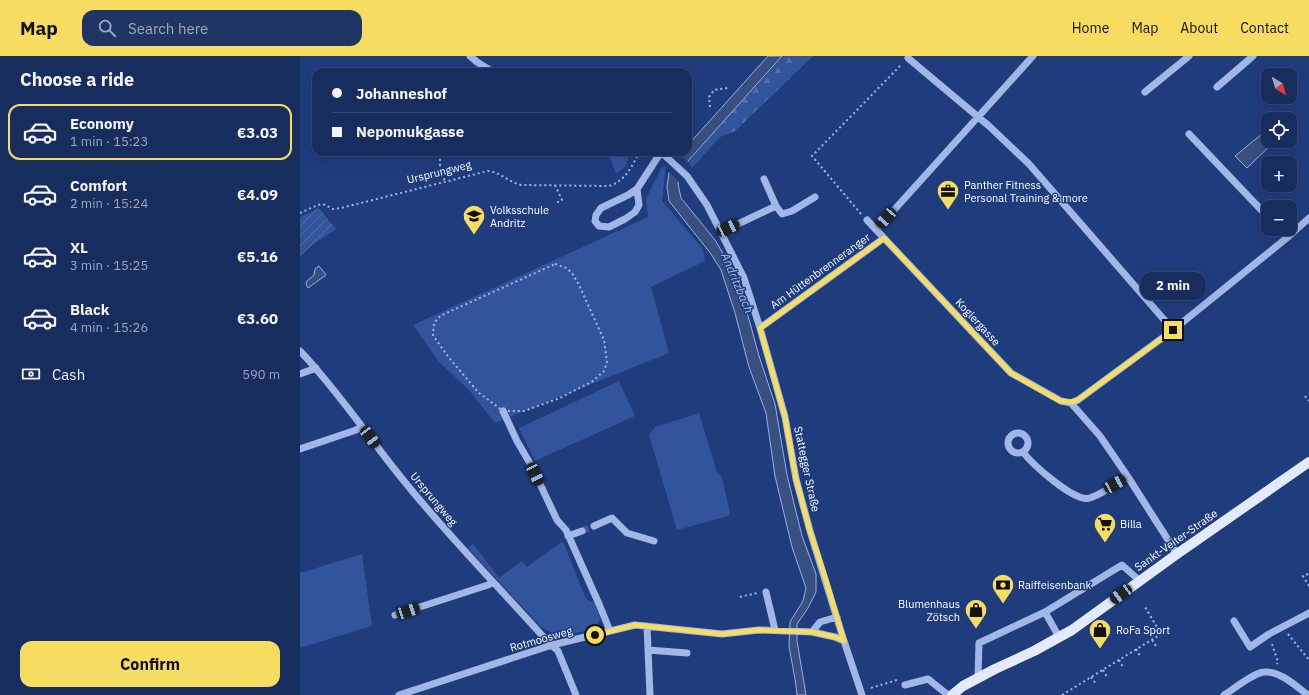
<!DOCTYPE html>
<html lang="en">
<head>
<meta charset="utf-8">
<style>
	body { margin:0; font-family:"IBM Plex Sans",sans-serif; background:#203564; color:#f1f3f6; height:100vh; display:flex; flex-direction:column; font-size:15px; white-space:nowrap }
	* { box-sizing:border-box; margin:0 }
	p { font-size:13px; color:#9ea8bc }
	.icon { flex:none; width:22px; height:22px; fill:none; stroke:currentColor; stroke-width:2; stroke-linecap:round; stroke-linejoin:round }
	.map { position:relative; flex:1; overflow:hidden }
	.details { display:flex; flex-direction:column; background:#172d5e; width:300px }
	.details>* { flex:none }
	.hud { position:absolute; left:12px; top:12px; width:380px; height:88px; border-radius:12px; box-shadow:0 4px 16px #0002,0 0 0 1px #364973; display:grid; align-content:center; height:88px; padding:0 20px; background:#172d5e }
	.needle { width:26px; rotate:142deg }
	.tools { position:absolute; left:961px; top:12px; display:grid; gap:8px }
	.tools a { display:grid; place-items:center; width:36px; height:36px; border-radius:8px; background:#172d5e; box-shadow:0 4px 16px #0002,0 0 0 1px #364973; font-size:20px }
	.end { position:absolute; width:18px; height:18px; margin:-9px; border:5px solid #f6dd61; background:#111; box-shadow:0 0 0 2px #111 }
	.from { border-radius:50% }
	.bubble { position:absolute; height:28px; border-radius:12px; background:#172d5e; box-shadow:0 4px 16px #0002,0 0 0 1px #364973; font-size:13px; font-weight:800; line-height:28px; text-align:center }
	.car { position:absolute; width:12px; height:24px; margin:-12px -6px; border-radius:5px; box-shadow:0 0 3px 1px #0007; background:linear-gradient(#222 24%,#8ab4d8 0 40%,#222 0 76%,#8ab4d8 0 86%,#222 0) }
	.hud b { display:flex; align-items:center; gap:14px; height:38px; font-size:15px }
	.hud b+b { border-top:1px solid #364973 }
	.hud i { width:10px; height:10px; background:#f1f3f6 }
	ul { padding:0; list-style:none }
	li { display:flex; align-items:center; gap:12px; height:56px; margin:0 8px 6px; padding:0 12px; border:2px solid transparent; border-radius:12px }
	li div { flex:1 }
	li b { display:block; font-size:15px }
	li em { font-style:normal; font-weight:800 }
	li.selected { border-color:#f6dd61 }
	li>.icon { width:36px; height:36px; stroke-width:1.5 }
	h2 { padding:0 20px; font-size:18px; line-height:48px }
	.pay { display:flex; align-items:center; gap:10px; height:44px; padding:0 20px; font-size:15px }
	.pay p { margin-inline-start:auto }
	.cta { display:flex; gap:8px; margin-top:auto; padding:8px 20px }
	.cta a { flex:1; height:46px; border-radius:12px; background:#f6dd61; color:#111; font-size:16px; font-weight:800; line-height:46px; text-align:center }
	header { display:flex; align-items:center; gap:24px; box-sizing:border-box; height:56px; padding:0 20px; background:#f6dd61; color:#111 }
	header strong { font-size:19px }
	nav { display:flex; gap:22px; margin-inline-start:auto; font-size:14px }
	.search { width:280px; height:36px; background:#203564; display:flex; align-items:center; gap:10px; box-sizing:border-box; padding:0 14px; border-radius:12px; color:#9ea8bc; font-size:15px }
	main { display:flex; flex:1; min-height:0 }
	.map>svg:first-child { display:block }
	.grass { fill:#31549b }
	.forest { fill:url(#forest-firs) }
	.garden { fill:url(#garden-furrows) }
	.water { fill:#384f7f; stroke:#95b1e9 }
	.pier { fill:#1f3c7d }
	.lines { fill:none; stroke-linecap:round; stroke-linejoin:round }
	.minor-tunnel { stroke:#415990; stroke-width:7; stroke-dasharray:7 3.5; stroke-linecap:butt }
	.path { stroke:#a1b8e7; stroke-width:2; stroke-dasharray:2 3; stroke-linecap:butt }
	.minor { stroke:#a1b8e7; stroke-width:7 }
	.major { stroke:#e3eafd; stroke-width:10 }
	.route { stroke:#f6dd61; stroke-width:5 }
	.labels { text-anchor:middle; stroke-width:3; stroke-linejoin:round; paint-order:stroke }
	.street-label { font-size:11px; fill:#fff; stroke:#1f3c7d }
	.poi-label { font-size:11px; fill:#fff; stroke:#1f3c7d; text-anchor:start }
	.water-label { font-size:12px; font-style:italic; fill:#acc3ef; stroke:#1f3c7d }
</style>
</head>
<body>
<header>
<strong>Map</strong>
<div class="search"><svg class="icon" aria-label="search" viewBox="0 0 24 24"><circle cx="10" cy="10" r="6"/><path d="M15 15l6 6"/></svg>Search here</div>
<nav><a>Home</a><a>Map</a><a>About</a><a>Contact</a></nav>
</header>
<main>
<section class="details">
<h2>Choose a ride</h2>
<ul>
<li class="selected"><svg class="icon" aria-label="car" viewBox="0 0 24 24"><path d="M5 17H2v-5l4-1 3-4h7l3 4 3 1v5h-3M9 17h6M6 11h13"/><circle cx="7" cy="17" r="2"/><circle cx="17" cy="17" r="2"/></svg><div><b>Economy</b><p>1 min · 15:23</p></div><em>€3.03</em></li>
<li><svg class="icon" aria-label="car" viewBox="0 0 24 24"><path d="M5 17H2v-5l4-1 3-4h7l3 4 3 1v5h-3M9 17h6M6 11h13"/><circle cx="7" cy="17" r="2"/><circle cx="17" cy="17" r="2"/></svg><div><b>Comfort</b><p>2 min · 15:24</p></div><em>€4.09</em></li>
<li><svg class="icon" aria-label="car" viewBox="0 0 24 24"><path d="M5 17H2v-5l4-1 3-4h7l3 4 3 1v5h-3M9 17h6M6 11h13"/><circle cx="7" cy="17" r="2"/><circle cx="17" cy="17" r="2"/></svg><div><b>XL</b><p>3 min · 15:25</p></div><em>€5.16</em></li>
<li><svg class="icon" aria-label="car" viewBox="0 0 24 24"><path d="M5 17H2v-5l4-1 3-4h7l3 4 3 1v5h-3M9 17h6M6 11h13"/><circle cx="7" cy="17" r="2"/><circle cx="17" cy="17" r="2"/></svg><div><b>Black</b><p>4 min · 15:26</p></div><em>€3.60</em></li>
</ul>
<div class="pay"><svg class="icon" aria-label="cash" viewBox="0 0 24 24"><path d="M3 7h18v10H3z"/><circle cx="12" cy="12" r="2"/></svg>Cash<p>590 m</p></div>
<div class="cta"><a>Confirm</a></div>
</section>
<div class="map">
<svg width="1009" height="639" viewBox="0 0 1009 639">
	<defs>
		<pattern id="forest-firs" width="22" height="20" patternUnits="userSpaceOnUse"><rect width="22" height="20" fill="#31549b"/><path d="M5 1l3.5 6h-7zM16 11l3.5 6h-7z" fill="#506eaa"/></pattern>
		<pattern id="garden-furrows" width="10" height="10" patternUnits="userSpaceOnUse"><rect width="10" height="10" fill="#31549b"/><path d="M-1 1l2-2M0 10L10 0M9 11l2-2" fill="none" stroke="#506eaa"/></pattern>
	</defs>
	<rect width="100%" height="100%" fill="#1f3c7d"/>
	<path class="grass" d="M307,96H328C330,105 325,114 316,117Z
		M366,110L362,145L403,193L405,205L351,231L369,297L195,367L169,334L139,306L113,269L348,161L346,143L362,111Z
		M319,325L335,360L235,405L219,372Z
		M399,357L417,416L422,421L430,458L428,460L377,474L349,379L355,371Z
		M263,485L286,543L295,547L300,563L296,573L270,578H254L241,571L168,492L173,488L199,522L222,505L227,511Z
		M62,498L72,570L0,592V517Z"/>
	<path class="forest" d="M483,0H513L435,75L420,81L392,112L388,106L439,48Z"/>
	<path class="garden" d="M19,152L36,173L15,187L0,200V161Z"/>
	<path class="water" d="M468,0H482L388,105L378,128L381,142L415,184L431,211L447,256L459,300L475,348L487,419L502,480L516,518V536L508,552L497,568V585L506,639H497L496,629L489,590L490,566L503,545L506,532L492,491L475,420L466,357L449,311L435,257L421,214L411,198L369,145L367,131L369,117L380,98L382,96H388V89Z
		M968,73V85H975L947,112L935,100Z
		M19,210L26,219L8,232L6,228L7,225L14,219L15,213Z"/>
	<path class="pier" d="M380,98L389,107L381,128L368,115L377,99Z"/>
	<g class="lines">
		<path class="minor-tunnel" d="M282,475L294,470"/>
		<path class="path" d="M410,51L409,41L414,34L428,32
			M140,98V110L145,126
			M255,129L262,144L256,147
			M0,157L18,149L23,148L33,153L41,152L188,115C200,116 209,126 221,129L309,130C325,125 332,111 339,96
			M561,158L512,100L601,9
			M255,208L266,212L272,217L279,229L304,284L307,306L304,315L293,325L260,342L224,355H203L178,336L146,298L133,279L134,267L140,260Z
			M1005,340L1009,345
			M1008,518L1003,520L1009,530
			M440,541L457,537
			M988,578L1009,604
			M852,584L856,590
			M972,588L978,606L977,608
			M836,593L840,600
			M819,604L823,611
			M803,614L807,621
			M791,621L796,628
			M571,632L597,624
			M762,639L861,578L845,551"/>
		<path class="minor" d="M170,0L177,6L193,16
			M608,2L689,70L729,108L873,274
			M917,31L953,0
			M845,36L889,0
			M889,78L968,161
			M361,96L387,120L407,149L444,222L460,272L485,361L496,423L510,475L544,585L562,639
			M464,123L476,150
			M337,133L339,149L335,156L325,163L309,171L299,170L295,165L296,159L301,152L328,139Z
			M337,133L361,96
			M567,164L711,317L761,345L771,347L778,344L873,274L988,181L1009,162
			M980,173L988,181
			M576,174L733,0
			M421,176L476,150L482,158L492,155L515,141
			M460,272L584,182
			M0,295C38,335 69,382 104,425C149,481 199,531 247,585L258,595L276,639
			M0,318L16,312
			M771,347L800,380L828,421L877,498
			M203,355L217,385L231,409L257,464L266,474L299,548L310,575
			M708 387a10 10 0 1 1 20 0a10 10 0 1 1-20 0Z
			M0,393L56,374L62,371
			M723,396C732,408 775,447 790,442C800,439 818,427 828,421
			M294,470L312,462L327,477L354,485
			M268,480L282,475
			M466,536L475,574
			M745,556L759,581
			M95,559L188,529L193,526
			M934,565L950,591L969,578L1009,557
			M347,570L350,639
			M512,576L520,566L537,561
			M348,594L387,597
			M678,622L679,587L745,556L822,509L840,525
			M605,629L628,623L648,639
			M99,639L252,589L335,569L422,578L459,574L512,576L535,581L544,585
			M924,639C934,633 954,616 965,616C980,615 996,630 1008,639"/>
		<path class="major" d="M652,639L663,630L695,613L734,595L772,574L877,498L1009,406"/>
	</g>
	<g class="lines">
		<path class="route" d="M295,579L335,569L422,578L458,574L512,576L535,581L544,585L525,521L510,475L496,423L485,361L460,272L584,182L711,317L760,345L771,346L778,344L873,274"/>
	</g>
	<defs>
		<g id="office-pin" transform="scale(1.15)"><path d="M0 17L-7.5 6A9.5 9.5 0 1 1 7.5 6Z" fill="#f6dd61" stroke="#1f3c7d"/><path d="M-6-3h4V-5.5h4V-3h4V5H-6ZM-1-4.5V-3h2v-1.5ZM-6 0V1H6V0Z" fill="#111"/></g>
		<g id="school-pin" transform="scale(1.15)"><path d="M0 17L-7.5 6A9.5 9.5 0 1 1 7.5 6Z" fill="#f6dd61" stroke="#1f3c7d"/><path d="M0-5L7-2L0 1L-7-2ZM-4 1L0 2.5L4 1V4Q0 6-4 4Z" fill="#111"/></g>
		<g id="supermarket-pin" transform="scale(1.15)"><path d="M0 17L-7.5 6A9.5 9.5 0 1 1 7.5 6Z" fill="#f6dd61" stroke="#1f3c7d"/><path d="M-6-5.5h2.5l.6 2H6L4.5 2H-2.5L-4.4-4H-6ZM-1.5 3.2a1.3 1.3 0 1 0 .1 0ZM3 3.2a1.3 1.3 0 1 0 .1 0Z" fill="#111"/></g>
		<g id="bank-pin" transform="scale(1.15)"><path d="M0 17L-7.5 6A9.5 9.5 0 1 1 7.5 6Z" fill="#f6dd61" stroke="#1f3c7d"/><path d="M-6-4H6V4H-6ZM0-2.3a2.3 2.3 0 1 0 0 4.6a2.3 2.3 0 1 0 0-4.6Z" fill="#111"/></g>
		<g id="shop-pin" transform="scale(1.15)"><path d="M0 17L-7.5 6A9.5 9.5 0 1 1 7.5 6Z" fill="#f6dd61" stroke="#1f3c7d"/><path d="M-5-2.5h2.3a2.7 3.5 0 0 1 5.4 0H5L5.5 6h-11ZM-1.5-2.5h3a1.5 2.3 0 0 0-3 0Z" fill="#111"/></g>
	</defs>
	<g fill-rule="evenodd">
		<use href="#office-pin" x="648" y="135"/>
		<use href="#school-pin" x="174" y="160"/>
		<use href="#supermarket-pin" x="805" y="468"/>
		<use href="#bank-pin" x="703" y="529"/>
		<use href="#shop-pin" x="676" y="554"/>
		<use href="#shop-pin" x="800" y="574"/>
	</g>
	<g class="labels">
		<g class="street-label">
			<text transform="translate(139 116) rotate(-14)" y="4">Ursprungweg</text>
			<text transform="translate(520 215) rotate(-36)" y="4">Am Hüttenbrenneranger</text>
			<text transform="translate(678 266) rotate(47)" y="4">Koglergasse</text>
			<text transform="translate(507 413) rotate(78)" y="4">Stattegger Straße</text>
			<text transform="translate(134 443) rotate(50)" y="4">Ursprungweg</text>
			<text transform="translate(876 484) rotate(-35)" y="4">Sankt-Veiter-Straße</text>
			<text transform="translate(241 583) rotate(-16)" y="4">Rotmoosweg</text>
		</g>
		<g class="poi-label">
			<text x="664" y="133">Panther Fitness<tspan x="664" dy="13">Personal Training &amp; more</tspan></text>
			<text x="190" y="158">Volksschule<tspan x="190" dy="13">Andritz</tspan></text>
			<text x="820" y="472">Billa</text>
			<text x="718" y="533">Raiffeisenbank</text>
			<text x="660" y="552" text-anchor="end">Blumenhaus<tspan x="660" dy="13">Zötsch</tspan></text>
			<text x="816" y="578">RoFa Sport</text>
		</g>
		<g class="water-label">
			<text transform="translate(437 227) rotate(67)" y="4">Andritzbach</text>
		</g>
	</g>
</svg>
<div class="tools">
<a><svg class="needle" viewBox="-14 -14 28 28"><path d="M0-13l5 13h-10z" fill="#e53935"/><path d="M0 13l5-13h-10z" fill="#9ea8bc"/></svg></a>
<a><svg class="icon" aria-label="locate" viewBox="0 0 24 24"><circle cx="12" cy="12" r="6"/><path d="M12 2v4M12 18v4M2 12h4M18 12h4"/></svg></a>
<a>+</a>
<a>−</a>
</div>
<i class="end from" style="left:295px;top:579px"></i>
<i class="end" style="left:873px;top:274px"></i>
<div class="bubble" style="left:840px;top:216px;width:66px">2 min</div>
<i class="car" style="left:586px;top:162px;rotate:222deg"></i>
<i class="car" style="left:428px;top:172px;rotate:65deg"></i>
<i class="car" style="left:70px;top:381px;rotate:143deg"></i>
<i class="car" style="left:235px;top:418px;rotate:154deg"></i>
<i class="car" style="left:815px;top:428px;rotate:61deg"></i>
<i class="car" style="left:821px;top:538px;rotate:234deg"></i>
<i class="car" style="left:108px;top:555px;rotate:72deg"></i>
<div class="hud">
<b><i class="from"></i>Johanneshof</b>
<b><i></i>Nepomukgasse</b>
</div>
</div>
</main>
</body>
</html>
